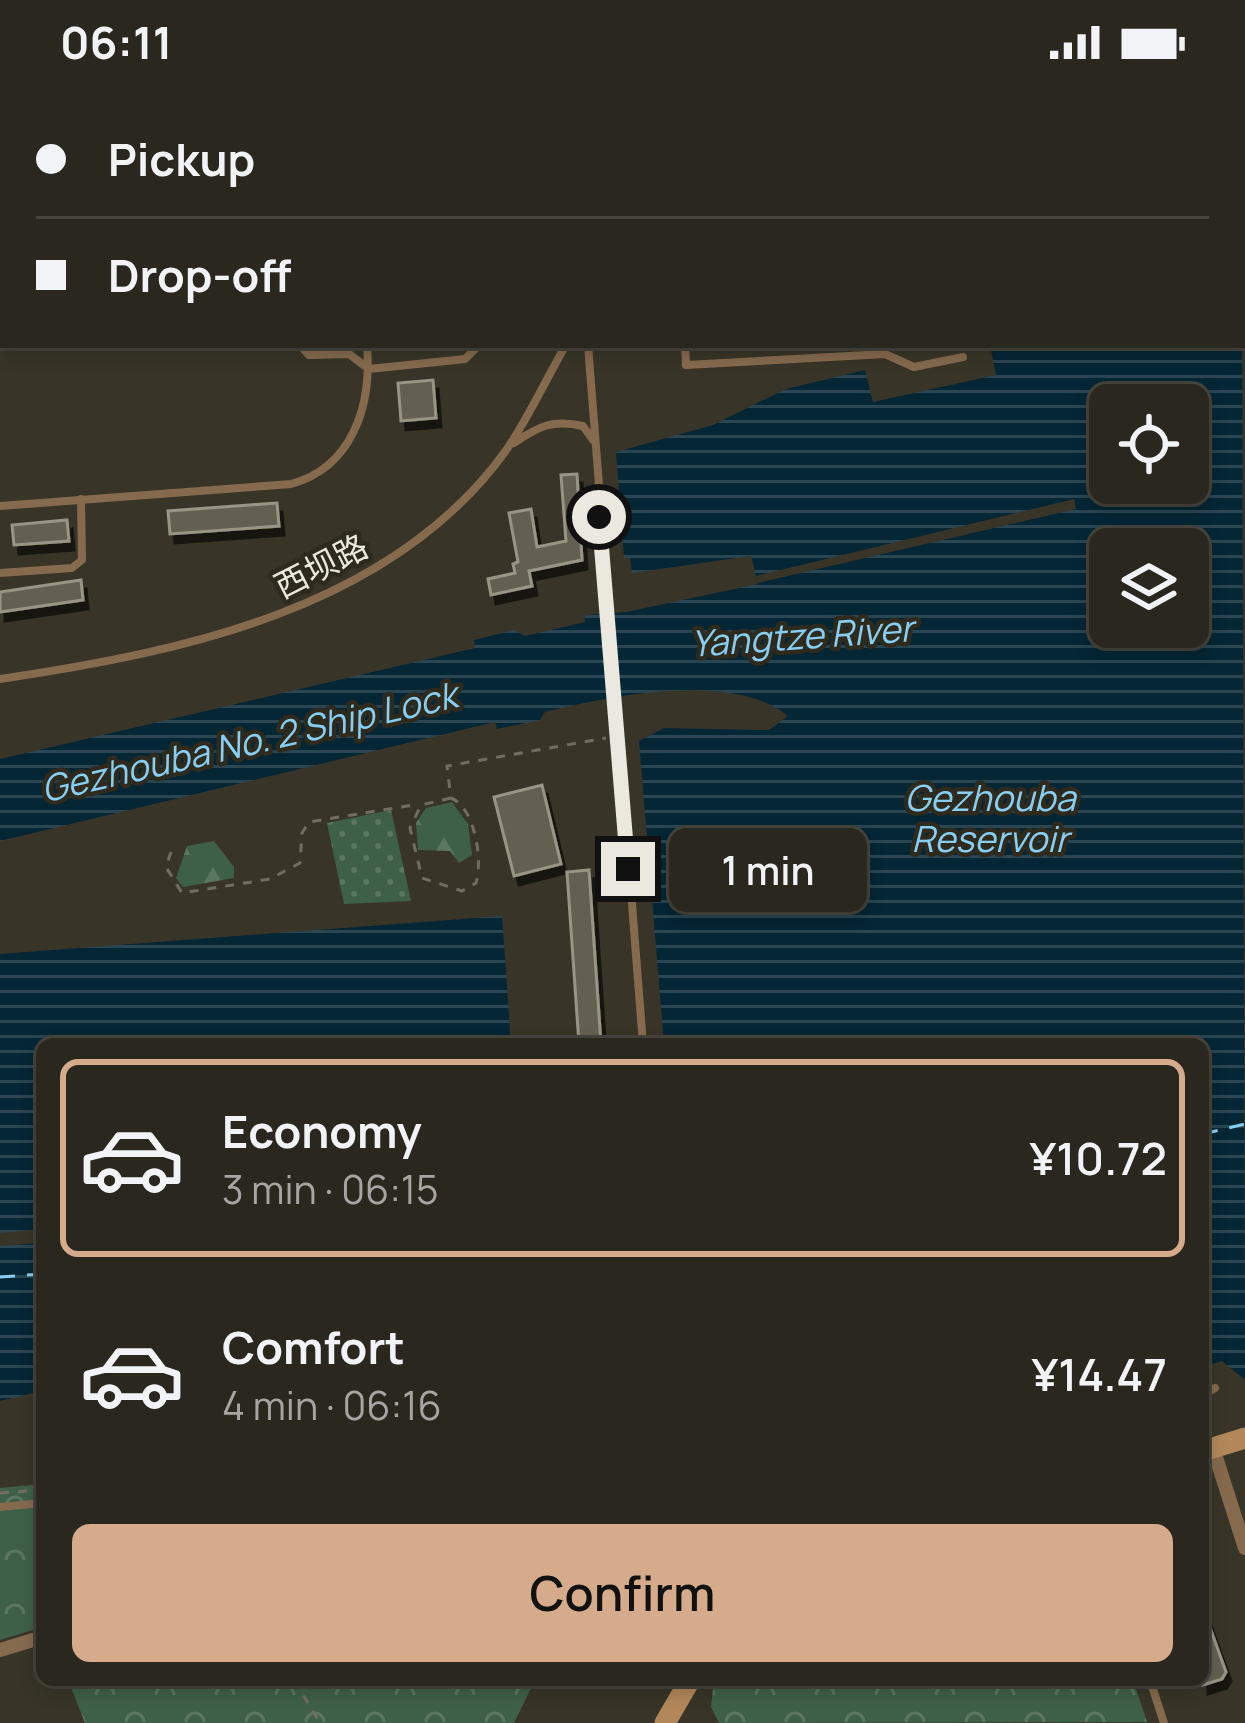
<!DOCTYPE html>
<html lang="en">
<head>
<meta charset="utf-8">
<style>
	body { margin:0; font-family:Manrope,"Noto Sans SC",sans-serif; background:#36342b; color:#f1f3f6; height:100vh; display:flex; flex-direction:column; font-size:45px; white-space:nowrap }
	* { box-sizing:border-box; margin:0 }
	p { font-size:39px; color:#a5a6a4 }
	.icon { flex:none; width:66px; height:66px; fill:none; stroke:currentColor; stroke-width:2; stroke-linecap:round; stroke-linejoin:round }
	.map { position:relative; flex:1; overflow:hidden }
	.details { position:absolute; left:36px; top:954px; width:1173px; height:648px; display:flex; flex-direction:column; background:#2a281e; border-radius:18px; box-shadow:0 6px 18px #0003,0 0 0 3px #46443c }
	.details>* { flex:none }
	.banner { position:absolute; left:0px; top:0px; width:1245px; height:264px; box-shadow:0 6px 18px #0003,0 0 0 3px #46443c; display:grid; align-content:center; height:264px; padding:0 36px; background:#2a281e }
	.buttons { position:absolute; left:1089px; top:300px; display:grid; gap:24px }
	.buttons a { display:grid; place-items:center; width:120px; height:120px; border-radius:18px; background:#2a281e; box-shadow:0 6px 18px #0003,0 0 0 3px #46443c; font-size:60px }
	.end { position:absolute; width:54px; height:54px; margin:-27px; border:15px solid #eae8df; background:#111; box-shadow:0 0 0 6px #111 }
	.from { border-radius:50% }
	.bubble { position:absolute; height:84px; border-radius:18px; background:#2a281e; box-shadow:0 6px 18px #0003,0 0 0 3px #46443c; font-size:39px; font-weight:600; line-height:84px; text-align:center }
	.banner b { display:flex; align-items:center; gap:42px; height:114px; font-size:45px }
	.banner b+b { border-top:3px solid #46443c }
	.banner i { width:30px; height:30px; background:#f1f3f6 }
	ul { padding:21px 0 0; list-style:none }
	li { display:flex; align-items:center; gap:36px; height:198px; margin:0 24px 18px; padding:0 12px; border:6px solid transparent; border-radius:18px }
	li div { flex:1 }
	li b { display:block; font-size:45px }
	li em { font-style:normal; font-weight:600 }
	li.selected { border-color:#d6ab8b }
	li>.icon { width:108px; height:108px; stroke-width:1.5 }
	.cta { display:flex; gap:24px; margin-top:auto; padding:24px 36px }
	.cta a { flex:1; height:138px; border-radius:18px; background:#d6ab8b; color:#111; font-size:48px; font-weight:600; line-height:138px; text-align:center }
	.status { display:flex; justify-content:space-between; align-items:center; height:84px; padding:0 60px; background:#2a281e; direction:ltr }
	.status svg { height:33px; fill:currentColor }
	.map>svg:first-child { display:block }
	.forest { fill:url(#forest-firs) }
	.park { fill:url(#park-crowns) }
	.garden { fill:url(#garden-dots) }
	.water { fill:url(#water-rules); fill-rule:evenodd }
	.pier { fill:#383528 }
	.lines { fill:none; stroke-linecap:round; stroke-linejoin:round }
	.ferry { stroke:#87cef3; stroke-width:3; stroke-dasharray:15 12; stroke-linecap:butt }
	.building { fill:#646051; stroke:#999585; stroke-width:3; filter:url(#shadow) }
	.path { stroke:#706d62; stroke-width:3; stroke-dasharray:9 9; stroke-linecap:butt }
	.lane { stroke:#856a4e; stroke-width:8 }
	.street { stroke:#856a4e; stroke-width:14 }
	.secondary { stroke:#b2875a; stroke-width:21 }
	.route { stroke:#eae8df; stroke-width:15 }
	.labels { text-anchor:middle; stroke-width:9; stroke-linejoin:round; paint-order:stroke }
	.street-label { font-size:33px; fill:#eae8df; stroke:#2e2b1e }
	.water-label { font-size:36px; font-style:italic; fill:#87cef3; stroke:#2e2b1e }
</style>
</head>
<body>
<div class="status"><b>06:11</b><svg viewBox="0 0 49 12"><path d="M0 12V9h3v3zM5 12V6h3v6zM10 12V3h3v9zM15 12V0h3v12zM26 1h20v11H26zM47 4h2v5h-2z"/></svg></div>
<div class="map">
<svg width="1245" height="1639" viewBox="0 0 1245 1639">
	<defs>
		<pattern id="forest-firs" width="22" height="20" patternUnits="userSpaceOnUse" patternTransform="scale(3)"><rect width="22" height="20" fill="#3f6048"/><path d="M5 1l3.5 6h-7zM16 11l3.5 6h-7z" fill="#5b7762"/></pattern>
		<pattern id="park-crowns" width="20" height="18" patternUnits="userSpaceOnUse" patternTransform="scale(3)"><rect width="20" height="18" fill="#3f6048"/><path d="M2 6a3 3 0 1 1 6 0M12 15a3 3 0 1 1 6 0" fill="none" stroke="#5b7762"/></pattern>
		<pattern id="garden-dots" width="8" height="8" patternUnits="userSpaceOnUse" patternTransform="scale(3)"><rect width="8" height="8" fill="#3f6048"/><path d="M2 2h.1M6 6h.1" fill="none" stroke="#5b7762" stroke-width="1.8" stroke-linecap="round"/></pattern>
		<pattern id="water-rules" width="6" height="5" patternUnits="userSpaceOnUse" patternTransform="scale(3)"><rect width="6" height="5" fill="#052635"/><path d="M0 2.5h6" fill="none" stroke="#2a4652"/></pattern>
		<filter id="shadow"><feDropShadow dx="5" dy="9" stdDeviation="0" flood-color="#0009"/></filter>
	</defs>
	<rect width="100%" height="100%" fill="#383528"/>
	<path class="forest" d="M452,718L468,740L472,771L459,779L450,767L418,766L416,739L426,724Z
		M214,757L234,783V794L183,803L176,794L187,762Z"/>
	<path class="park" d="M42,1400V1543L0,1556V1404Z
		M68,1596H535L514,1639H85Z
		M714,1596H1133L1147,1638L719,1639L711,1623Z"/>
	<path class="garden" d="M391,726L411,817L344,820L327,739Z"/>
	<path class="water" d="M1242,196L1245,1296L1222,1277L1203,1283V960H664L639,657L664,644L769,646L788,632C731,586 607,613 545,628L540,636L497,645L495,638L0,757V675L475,564L474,556L514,546L525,552L585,538V531L626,528L758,500L751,472L632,489L630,474H624L616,368L713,341L786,305L865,286L873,318L996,291L990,261H1242ZM1110,321H1188V399H1110ZM1110,465H1188V543H1110Z
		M502,832L511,960H42V1145L0,1149V870Z
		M42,1159V1307L0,1317V1162Z"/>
	<path class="pier" d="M1074,415L1076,425L758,499L756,492Z"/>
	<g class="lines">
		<path class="ferry" d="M1203,1050L1245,1040
			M0,1193L42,1190"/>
	</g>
	<path class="building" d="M433,296L436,334L401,337L398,299Z
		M577,390L582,476L529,487L532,502L491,511L488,495L515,489L513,480L518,478L509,429L531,425L537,463L566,457L561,391Z
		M277,419L279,442L170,450L168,427Z
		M67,436L69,457L14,461L12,441Z
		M81,496L83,516L0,528V508Z
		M542,701L561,780L514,792L494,713Z
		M589,786L601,960H579L567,788Z
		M1203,1524L1226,1588L1222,1595L1203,1601Z"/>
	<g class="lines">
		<path class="path" d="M451,714L421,721L410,744L422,794L462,807L476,799C483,775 475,724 451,714L447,682L606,654
			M171,768L166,783L182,809L270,795L300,779L302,749L309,738L419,720
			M0,1409L42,1406
			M294,1596L320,1639"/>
		<path class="lane" d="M383,0V3
			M567,0V3
			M948,3L950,0
			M0,107H3
			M0,124H3
			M1242,151L1245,150
			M0,234H3
			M300,261L309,271L349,270L369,285L465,275L479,261
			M588,261L643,960
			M685,261L686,281L885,270L914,283L963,273
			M514,359C539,342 553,335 583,342L593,356
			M0,422L291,400C353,383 372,321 367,261
			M0,489L72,484L82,476L81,415
			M0,595C182,568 393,525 507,365C529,333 546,295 566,261
			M1203,1311L1215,1304
			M0,1423L42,1419
			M1150,1596L1164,1639"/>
		<path class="street" d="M1213,1364L1245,1464
			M0,1566L33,1556"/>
		<path class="secondary" d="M1203,1367L1245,1354
			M665,1639L690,1596"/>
	</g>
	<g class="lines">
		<path class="route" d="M599,433L628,785"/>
	</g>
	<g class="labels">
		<g class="street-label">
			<text transform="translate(321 482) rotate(-27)" y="12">西坝路</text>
		</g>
		<g class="water-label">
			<text transform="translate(802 552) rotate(-4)" y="13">Yangtze River</text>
			<text transform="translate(249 658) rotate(-13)" y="13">Gezhouba No. 2 Ship Lock</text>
			<text x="990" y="727">Gezhouba<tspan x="990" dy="41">Reservoir</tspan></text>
		</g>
	</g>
</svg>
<div class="buttons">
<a><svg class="icon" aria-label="locate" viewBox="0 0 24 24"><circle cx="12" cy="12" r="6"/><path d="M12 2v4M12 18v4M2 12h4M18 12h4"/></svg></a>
<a><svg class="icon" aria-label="layers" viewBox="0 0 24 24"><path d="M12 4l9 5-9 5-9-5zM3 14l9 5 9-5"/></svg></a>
</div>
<i class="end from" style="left:599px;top:433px"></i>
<i class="end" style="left:628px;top:785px"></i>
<div class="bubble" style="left:669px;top:744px;width:198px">1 min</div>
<div class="banner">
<b><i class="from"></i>Pickup</b>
<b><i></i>Drop-off</b>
</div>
<section class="details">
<ul>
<li class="selected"><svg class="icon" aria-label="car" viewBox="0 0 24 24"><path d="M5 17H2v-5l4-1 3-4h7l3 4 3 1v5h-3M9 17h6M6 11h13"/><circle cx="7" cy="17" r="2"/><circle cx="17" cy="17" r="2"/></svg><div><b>Economy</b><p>3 min · 06:15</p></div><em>¥10.72</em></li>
<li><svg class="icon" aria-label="car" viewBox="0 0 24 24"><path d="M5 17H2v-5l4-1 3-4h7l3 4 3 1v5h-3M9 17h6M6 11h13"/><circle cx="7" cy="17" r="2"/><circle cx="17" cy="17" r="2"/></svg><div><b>Comfort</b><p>4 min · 06:16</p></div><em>¥14.47</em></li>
</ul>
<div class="cta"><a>Confirm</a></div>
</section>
</div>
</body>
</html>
